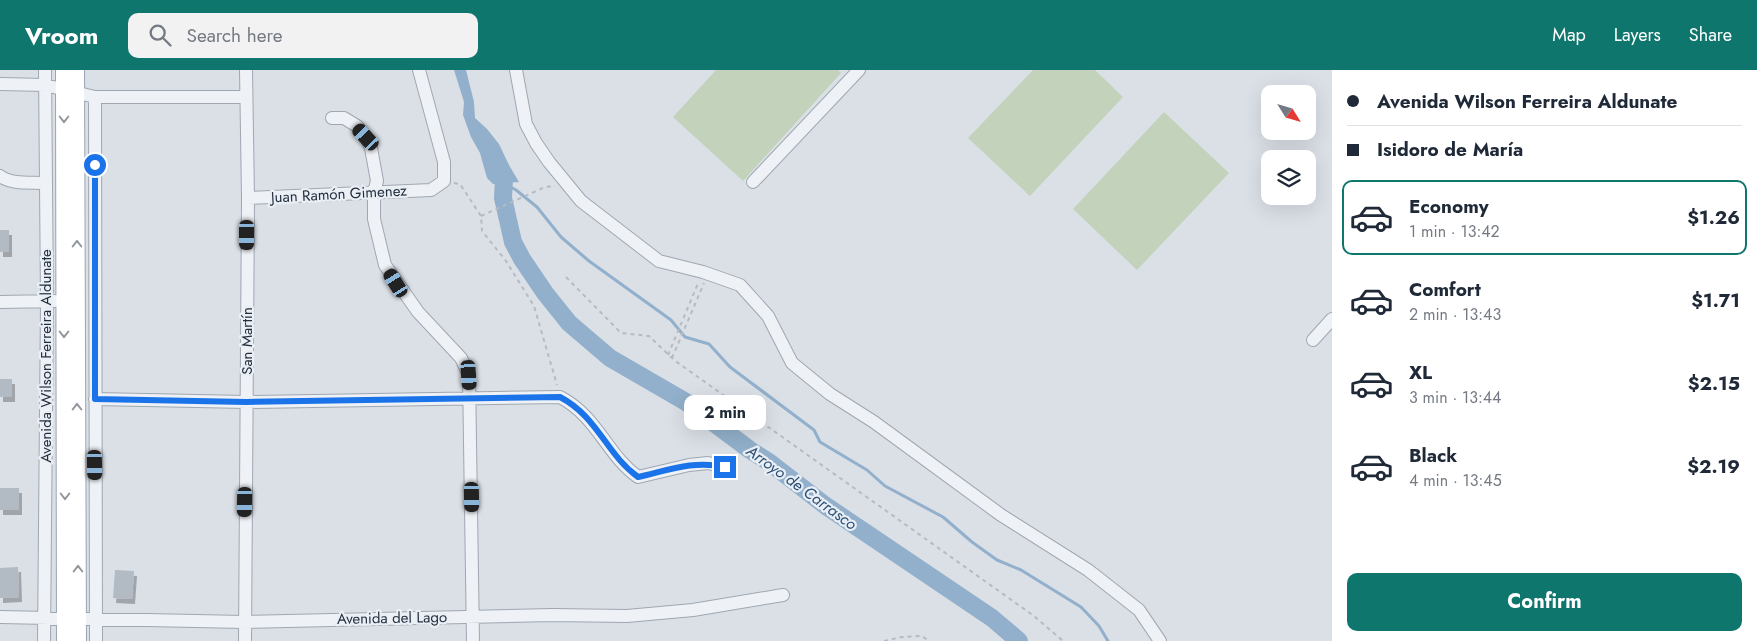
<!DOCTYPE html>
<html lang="en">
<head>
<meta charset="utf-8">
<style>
	body { margin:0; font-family:Jost,sans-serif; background:#f2f2f3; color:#1f2937; height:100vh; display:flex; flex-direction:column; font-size:19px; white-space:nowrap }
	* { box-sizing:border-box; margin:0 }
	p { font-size:16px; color:#747a83 }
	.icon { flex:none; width:28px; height:28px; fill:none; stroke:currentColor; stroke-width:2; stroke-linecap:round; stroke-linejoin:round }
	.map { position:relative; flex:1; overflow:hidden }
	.panel { display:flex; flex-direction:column; background:#fff; width:425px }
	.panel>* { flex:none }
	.hud { display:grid; align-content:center; height:110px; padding:0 15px; background:#fff }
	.needle { width:32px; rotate:127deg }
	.fabs { position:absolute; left:1261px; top:15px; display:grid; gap:10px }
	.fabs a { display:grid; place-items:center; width:55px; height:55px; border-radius:10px; background:#fff; box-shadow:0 5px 20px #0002; font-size:25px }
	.end { position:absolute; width:22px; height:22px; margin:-11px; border:6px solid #1a73e8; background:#fff; box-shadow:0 0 0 2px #fff }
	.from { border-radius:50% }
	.bubble { position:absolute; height:35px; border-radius:10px; background:#fff; box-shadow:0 5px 20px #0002; font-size:16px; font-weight:700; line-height:35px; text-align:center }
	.car { position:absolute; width:15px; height:30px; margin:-15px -8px; border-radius:6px; box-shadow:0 0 4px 1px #0007; background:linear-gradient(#222 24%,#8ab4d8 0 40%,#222 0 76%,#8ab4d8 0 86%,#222 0) }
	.hud b { display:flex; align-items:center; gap:18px; height:48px; font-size:19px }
	.hud b+b { border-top:1px solid #e0e1e3 }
	.hud i { width:12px; height:12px; background:#1f2937 }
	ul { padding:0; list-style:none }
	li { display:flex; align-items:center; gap:15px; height:75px; margin:0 10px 8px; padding:0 5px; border:2px solid transparent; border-radius:10px }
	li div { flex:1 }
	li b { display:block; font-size:19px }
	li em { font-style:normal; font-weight:700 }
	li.on { border-color:#0f766e }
	li>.icon { width:45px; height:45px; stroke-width:1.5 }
	.cta { display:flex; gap:10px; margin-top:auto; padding:10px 15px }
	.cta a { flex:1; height:58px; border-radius:10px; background:#0f766e; color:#fff; font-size:20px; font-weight:700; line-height:58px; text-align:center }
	header { display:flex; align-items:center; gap:30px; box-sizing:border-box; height:70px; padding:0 25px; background:#0f766e; color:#fff }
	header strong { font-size:24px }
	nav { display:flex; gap:28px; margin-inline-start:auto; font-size:18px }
	.search { width:350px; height:45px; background:#f2f2f3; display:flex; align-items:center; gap:12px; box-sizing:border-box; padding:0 18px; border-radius:10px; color:#747a83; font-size:19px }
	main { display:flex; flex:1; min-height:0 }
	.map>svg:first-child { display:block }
	.green { fill:#c2d2bb }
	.water { fill:#92b0cb }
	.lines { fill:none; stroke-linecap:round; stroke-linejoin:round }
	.stream { stroke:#92b0cb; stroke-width:3 }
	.river { stroke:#92b0cb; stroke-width:18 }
	.building { fill:#b2bac4; filter:url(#shadow) }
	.minor-casing { stroke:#a0a7b1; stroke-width:14 }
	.major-casing { stroke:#99a5b4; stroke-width:18 }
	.path { stroke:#b5bbc2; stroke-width:2; stroke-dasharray:4 4; stroke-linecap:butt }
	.minor { stroke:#eef1f5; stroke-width:12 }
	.major { stroke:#fff; stroke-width:16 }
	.oneway { stroke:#92979e }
	.route { stroke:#1a73e8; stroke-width:6 }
	.labels { text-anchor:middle; stroke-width:4.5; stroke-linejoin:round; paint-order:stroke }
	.street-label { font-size:15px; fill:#242f3e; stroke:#eaeff5 }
	.water-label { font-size:16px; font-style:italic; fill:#2b4f75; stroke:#eaeff5 }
</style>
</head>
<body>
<header>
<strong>Vroom</strong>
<div class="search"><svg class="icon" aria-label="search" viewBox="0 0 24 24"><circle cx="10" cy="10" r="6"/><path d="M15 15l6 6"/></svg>Search here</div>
<nav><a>Map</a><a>Layers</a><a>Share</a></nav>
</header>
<main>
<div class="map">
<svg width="1332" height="571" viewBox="0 0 1332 571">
	<defs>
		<filter id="shadow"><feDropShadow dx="3" dy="5" stdDeviation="0" flood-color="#0004"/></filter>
	</defs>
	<rect width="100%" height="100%" fill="#dbe0e7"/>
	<path class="green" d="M716,0H838L841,3L743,111L673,47Z
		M1033,0H1095L1123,27L1030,126L968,68Z
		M1164,42L1229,103L1137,200L1073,139Z"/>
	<path class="water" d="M454,0H466L474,32L475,48L487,59L499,74L509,95L519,112L493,114L487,108L480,83L471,67L463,45L464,32Z"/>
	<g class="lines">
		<path class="stream" d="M505,114L516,120L537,137L561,167L589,191L671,250L685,267L709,274L730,297L814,360L820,372L867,400L885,416L943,447L972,472L997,490L1021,500L1081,537L1099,556L1108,571"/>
		<path class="river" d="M497,93L504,109L503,128L513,172L522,189L545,223L569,253L610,288L686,332L750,380L769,392L826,436L992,548L1019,571"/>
	</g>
	<path class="building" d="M0,160H9V182H0Z
		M0,309H12V327H0Z
		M0,418H19V440H0Z
		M18,497L19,527L0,528V498Z
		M115,500L134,501L132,529L113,528Z"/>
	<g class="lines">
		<g class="minor-casing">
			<path id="minor" d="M516,0L526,54L536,73L549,92L581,131L659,191L703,202L740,215L768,246L792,293L830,324L874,352L1001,445L1088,500L1139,540L1160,571
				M0,14L45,15L95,27H245
				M95,27L96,571
				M332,48H344L357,56L366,67L371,78L377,111L374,122V149L385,195L418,242L461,288L469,305L473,571
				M0,106C12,115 31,112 45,113
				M753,112L859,0
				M248,128L431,120L444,111V92L419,0
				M0,232L55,231
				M1313,270L1332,249
				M95,329L247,332L560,327C598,347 606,384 638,407L689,395L708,393L725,397
				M0,547L244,552L552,545L627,546L693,540L783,525
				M44,571L47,231L45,0
				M245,571L248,128L246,0"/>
		</g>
		<g class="major-casing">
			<path id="major" d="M64,0L65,571
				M76,0L78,571"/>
		</g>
		<path class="path" d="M454,113L460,114L481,146L482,161L506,191L534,236L557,315
			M481,146L545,117L555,116
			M566,207L621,263L649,266L674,290L1034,546L1063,571
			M668,285L699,211
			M672,288L704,213
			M884,571L902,567L922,566L929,571"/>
		<use href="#minor" class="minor"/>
		<use href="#major" class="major"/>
	</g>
	<defs><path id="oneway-chevron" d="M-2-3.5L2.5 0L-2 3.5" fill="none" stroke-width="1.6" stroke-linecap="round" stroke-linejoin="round" transform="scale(1.25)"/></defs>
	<g class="oneway">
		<use href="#oneway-chevron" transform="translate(64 49) rotate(90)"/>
		<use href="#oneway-chevron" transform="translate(77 174) rotate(-90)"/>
		<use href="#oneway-chevron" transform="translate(64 264) rotate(90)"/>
		<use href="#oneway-chevron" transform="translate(77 337) rotate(-90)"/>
		<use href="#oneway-chevron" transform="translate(65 426) rotate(90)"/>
		<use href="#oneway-chevron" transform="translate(78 499) rotate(-90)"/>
	</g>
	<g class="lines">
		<path class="route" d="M95,95V329L246,332L560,327C598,347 606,384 638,407C669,400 693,390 725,397"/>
	</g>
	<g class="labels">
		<g class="street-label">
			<text transform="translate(339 124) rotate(-3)" y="5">Juan Ramón Gimenez</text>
			<text transform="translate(247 271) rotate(-90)" y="5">San Martín</text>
			<text transform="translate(46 286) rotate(-90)" y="5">Avenida Wilson Ferreira Aldunate</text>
			<text transform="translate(392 548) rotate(-1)" y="5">Avenida del Lago</text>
		</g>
		<g class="water-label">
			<text transform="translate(802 417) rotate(36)" y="6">Arroyo de Carrasco</text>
		</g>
	</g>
</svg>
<div class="fabs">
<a><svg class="needle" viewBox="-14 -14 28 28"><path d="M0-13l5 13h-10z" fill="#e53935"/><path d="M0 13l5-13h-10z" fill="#747a83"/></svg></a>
<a><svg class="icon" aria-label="layers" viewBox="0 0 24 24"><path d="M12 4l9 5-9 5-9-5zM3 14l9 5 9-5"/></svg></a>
</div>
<i class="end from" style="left:95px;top:95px"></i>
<i class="end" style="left:725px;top:397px"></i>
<div class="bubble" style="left:684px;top:325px;width:82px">2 min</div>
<i class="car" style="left:366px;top:67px;rotate:317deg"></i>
<i class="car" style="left:247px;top:165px;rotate:180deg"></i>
<i class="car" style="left:396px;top:213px;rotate:328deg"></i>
<i class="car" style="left:469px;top:305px;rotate:176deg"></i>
<i class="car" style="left:95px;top:395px;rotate:179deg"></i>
<i class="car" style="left:472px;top:427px;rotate:179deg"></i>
<i class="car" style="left:245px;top:432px;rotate:181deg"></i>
</div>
<section class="panel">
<div class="hud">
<b><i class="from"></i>Avenida Wilson Ferreira Aldunate</b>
<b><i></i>Isidoro de María</b>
</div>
<ul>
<li class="on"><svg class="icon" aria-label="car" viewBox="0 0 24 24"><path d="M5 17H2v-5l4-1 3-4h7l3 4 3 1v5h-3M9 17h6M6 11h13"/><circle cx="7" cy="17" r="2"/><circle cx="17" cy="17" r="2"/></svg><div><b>Economy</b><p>1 min · 13:42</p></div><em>$1.26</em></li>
<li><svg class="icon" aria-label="car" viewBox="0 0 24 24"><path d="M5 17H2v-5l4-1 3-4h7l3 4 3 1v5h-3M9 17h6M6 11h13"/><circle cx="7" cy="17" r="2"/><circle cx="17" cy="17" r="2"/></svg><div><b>Comfort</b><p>2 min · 13:43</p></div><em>$1.71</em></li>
<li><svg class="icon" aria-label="car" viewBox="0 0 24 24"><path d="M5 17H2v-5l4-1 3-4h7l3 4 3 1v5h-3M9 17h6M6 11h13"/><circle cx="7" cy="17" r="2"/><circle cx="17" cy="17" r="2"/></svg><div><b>XL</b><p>3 min · 13:44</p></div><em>$2.15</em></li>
<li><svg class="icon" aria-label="car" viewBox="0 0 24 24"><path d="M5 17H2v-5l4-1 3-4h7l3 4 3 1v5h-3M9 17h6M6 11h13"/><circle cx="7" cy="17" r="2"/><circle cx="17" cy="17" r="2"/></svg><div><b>Black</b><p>4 min · 13:45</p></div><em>$2.19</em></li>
</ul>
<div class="cta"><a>Confirm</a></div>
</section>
</main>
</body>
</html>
